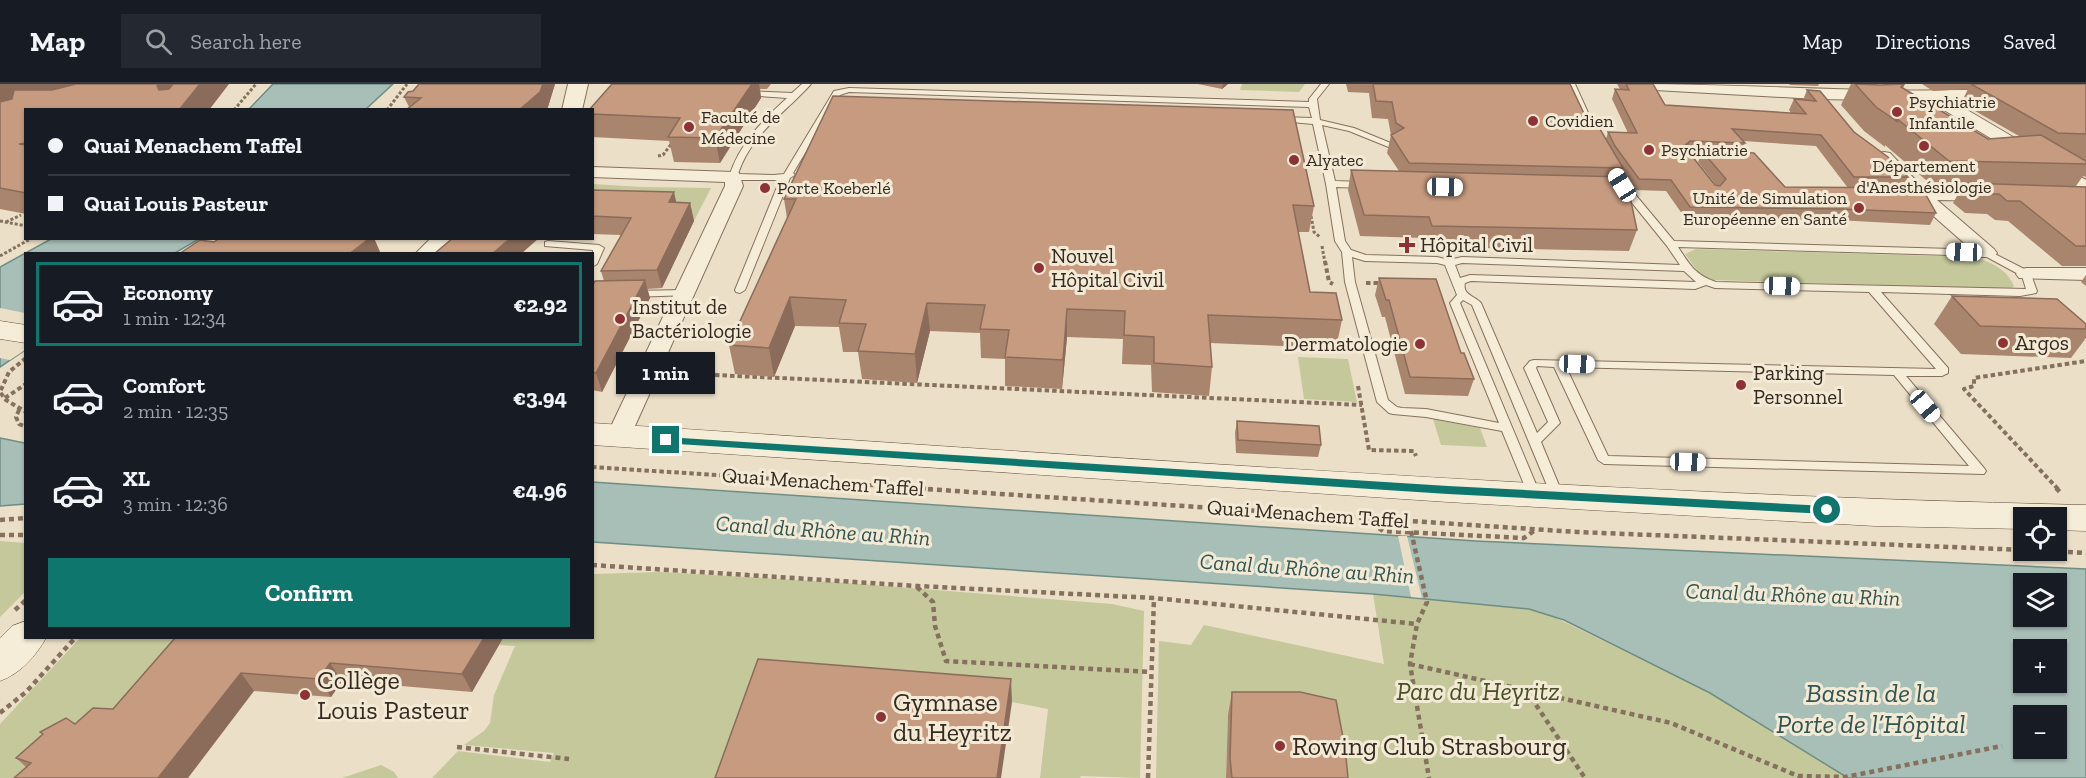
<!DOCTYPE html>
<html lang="en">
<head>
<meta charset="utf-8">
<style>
	body { margin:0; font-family:"Zilla Slab",serif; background:#242831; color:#f1f3f6; height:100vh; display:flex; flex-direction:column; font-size:22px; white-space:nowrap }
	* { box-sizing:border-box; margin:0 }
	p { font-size:20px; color:#9ea1a6 }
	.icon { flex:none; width:33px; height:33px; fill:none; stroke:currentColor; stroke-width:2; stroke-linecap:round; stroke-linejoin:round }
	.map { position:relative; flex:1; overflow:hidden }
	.drawer { position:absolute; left:24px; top:168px; width:570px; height:387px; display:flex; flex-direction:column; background:#171b24; border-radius:0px; box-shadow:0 2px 4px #0004 }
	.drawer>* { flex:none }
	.guide { position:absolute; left:24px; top:24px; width:570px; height:132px; border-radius:0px; box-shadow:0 2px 4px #0004; display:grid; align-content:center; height:132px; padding:0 24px; background:#171b24 }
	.fabs { position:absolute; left:2013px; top:423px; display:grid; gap:12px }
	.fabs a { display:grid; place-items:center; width:54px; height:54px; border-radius:0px; background:#171b24; box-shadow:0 2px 4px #0004; font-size:30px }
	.end { position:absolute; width:27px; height:27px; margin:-14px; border:8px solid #0f766e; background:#fff; box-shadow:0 0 0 3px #fff }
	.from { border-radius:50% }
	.bubble { position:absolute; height:42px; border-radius:0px; background:#171b24; box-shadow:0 2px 4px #0004; font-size:20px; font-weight:800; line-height:42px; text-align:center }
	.car { position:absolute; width:18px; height:36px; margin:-18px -9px; border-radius:8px; box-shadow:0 0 4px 2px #0007; background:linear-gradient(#fff 24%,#345 0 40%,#fff 0 76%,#345 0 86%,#fff 0) }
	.guide b { display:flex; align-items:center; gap:21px; height:57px; font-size:22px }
	.guide b+b { border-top:2px solid #363941 }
	.guide i { width:15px; height:15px; background:#f1f3f6 }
	ul { padding:10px 0 0; list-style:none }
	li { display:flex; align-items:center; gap:18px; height:84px; margin:0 12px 9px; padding:0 12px; border:3px solid transparent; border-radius:0px }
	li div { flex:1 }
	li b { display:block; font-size:22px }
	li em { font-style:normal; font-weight:800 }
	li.selected { border-color:#0f766e }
	li>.icon { width:54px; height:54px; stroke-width:1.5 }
	.button { display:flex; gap:12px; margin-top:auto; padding:12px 24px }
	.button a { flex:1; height:69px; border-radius:0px; background:#0f766e; color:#fff; font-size:24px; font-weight:800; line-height:69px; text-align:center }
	header { display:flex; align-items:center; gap:36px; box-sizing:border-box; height:84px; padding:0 30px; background:#171b24; border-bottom:2px solid #363941 }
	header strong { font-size:28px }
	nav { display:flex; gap:33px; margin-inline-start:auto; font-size:21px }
	.search { width:420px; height:54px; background:#242831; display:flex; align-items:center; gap:15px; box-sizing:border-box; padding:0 21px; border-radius:0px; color:#9ea1a6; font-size:22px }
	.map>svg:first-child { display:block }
	.green { fill:#c4c89b }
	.water { fill:#a8bfb7; stroke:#6f8d84; stroke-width:1.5; fill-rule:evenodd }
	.pier { fill:#ebdfc7 }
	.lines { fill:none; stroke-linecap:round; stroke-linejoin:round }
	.service-casing { stroke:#85715e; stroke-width:2 }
	.minor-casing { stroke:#85715e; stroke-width:2 }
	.tertiary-casing { stroke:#85715e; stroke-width:2 }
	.secondary-casing { stroke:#675341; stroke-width:1 }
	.path-far2 { stroke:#85715e; stroke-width:3; stroke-dasharray:3 2; stroke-linecap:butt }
	.path-far1 { stroke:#85715e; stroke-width:4; stroke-dasharray:4.5 3; stroke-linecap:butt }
	.path { stroke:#85715e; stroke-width:4.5; stroke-dasharray:5 4; stroke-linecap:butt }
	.service { fill:#f6edd9; fill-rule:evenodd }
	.minor { fill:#f6edd9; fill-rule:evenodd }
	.tertiary { fill:#f6edd9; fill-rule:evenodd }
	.secondary { fill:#f6edd9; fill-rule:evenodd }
	.wall { fill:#aa856e; fill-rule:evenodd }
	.shaded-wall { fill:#8b6c5a }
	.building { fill:#c69b80; stroke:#8b6c5a; stroke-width:1.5 }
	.route { fill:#0f766e }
	.poi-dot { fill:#8f3236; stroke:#f3ead6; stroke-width:2 }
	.labels { text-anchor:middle; stroke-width:6; stroke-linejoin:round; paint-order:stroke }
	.far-poi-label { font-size:18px; fill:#362a20; stroke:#f3ead6; text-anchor:start }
	.poi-label { font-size:21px; fill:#362a20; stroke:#f3ead6; text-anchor:start }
	.street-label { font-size:21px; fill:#362a20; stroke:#f3ead6 }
	.water-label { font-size:22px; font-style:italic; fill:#315552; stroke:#f3ead6 }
	.near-poi-label { font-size:26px; fill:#362a20; stroke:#f3ead6; text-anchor:start }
	.near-park-label { font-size:26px; font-style:italic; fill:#485128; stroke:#f3ead6 }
	.near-water-label { font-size:27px; font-style:italic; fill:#315552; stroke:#f3ead6 }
</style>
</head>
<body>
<header>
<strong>Map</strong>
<div class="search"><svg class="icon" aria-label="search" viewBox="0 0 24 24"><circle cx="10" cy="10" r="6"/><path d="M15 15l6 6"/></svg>Search here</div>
<nav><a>Map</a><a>Directions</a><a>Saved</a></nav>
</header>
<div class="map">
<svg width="2086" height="694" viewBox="0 0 2086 694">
	<rect width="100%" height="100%" fill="#ebdfc7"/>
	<path class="green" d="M1242,0H1305L1299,8L1240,6Z
		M592,100L642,103L711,104L694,137L593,124Z
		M1696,165L1973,173C1988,176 2010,187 2014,203L2007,205L1713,196L1699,189L1685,170Z
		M1298,273L1348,275L1357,318L1304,315Z
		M1433,335L1480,344L1487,363L1441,361Z
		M0,457L26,459L25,508L0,533Z
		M660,488L847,499L1112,520L1144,527L1140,694L1081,692L1080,694H1040L1048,625L1012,618L718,694H432L458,667L550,678L554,669L464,661L484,647L490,639L494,611L515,562L499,561L503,554H592L593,490Z
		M1373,510L1529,525L1546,529L1710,609L1848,694H1339L1228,631L1226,694H1156L1159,557L1191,561L1204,541L1384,580Z
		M80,554H204L42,694H0V640Z
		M381,681L394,688L398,694H342Z"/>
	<path class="water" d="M273,0H393L366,25H249Z
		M51,155H199L175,169L26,170L25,266L0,283V183Z
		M0,354L25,359V420L0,422Z
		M592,398L1476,457L2086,485V694H1848L1710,609L1564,536L1529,525L1373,510L593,458ZM2024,500H2056V532H2024ZM2024,566H2056V598H2024ZM2024,632H2056V664H2024Z"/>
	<path class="pier" d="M0,224L25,229V266L10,276L0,274Z
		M1398,452H1407L1422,514L1411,513Z"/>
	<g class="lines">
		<g class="service-casing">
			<path id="service" d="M802,0H811C784,30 751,50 738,90L774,91L784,90L834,7L849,4L1309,18V15L1321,0H1329L1317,15L1320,36L1354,44L1398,62L1391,64L1349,47L1322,41L1335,97L1363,98L1368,101L1363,104L1336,103L1345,157L1351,166L1366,171L1437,173L1449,176L1462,173L1680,181L1667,162L1616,99L1621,96L1624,97L1674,157L1987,166L2030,188L2037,207L2036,209L2020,212L1881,208L1948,284V289L1942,292H1906L1984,384L1986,387L1984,390L1604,380L1598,376L1554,283L1537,282L1536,284L1560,339L1541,358L1563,411L1562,414H1552L1551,411L1472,221L1463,216L1460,219L1540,410L1539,413H1529L1528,410L1502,347L1426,333L1393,330L1389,329L1377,318L1345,198L1342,168L1335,157L1326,100L1313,40L1280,37L1276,35L1280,33L1312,34L1309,23L849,8L840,11L793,89L795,91L790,94L745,206L740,209L736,208L735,206L780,96H733L729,93C739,60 762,37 787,14L745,11L741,9L745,7L792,9ZM1678,163L1985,172L2022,192L2026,205L1716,198C1695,191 1690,181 1678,163ZM1352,173L1365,177L1437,179L1445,181L1457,211L1450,219L1499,339L1426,325L1402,324L1397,323L1388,316L1355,198ZM1462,179L1684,187L1696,198L1470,191L1460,194L1455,181ZM1471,197L1695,205L1706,201L1715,204L1869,208L1936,285L1534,276L1530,277L1524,284L1548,338L1537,349L1481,219C1475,212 1462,211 1465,199ZM1566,283L1894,291L1969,382L1608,372Z
				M1567,0H1575L1600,55L1599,57L1592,55Z
				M548,157L599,161L604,164L597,180L592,183L593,166L545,162V158Z
				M685,206L689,207L690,209L689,211L632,213L627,210L632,207Z"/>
		</g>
		<g class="minor-casing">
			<path id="minor" d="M1629,0C1752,0 1874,10 1997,5L2005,10L2003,13L1952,17L2086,96V109L2080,108L1929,17L1817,15L1637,5Z
				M1884,68L1890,69L1924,105L1997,108L2000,112L1997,116L1991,117L1937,116L1994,165L1997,169L1994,173H1980L1913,114L1875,73L1878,69Z
				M592,83L733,88L739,89L743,102L630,353L627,359L618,361L609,359L606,353L725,102V98L592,93Z
				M2026,184H2086V196L2019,194L2016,190L2019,186Z"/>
		</g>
		<g class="tertiary-casing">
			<path id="tertiary" d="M568,0H588L582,26H562Z
				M431,154H458L442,170H415Z"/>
		</g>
		<g class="secondary-casing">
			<path id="secondary" d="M0,237L26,241V259L0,255Z
				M592,339C1090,371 1588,410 2086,421V447L2056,446V434H2024V445L1875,442L1448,418L592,361Z
				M26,537V554H46C36,572 20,590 0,597V554L12,542Z"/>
		</g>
		<path class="path-far2" d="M234,26L256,0
			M387,26L407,0
			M658,72L663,71L672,59
			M1311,132L1314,148L1320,153
			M0,137L26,142
			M6,138L21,131
			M1322,162L1325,179
			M0,172L32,154"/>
		<path class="path-far1" d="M1325,177L1329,198L1333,200
			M1366,199H1382
			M26,274L9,288L0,308L6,316L26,328
			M715,291L1362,321
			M1358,302L1369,366L1414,367L1416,372
			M5,314L26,300
			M19,326L16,333L19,340L26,343
			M592,383L932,405
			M2058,405L1964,305L1974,302V294L2086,277"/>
		<path class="path" d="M910,404L1577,448L2024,466
			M2056,404L2060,408
			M1364,434L1383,447L1524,454L1535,446
			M0,436L26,434
			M1411,447L1427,518L1417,540L1410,580L1429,694
			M0,451H26
			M2032,466L2086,469
			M592,481L917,502L1154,514L1417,540
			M917,503L933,518L935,542L946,577L1150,588
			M15,526L26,516
			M1410,580L1671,639L1798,692L1845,693L2002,662
			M1526,606L1585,694
			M0,629L26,608L75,554
			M457,663L569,675
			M1148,694L1154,514"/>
		<use href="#service" class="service"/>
		<use href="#minor" class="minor"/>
		<use href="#tertiary" class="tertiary"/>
		<use href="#secondary" class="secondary"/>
	</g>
	<path class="wall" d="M0,0L26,26V130L0,125Z
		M419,0H555L547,26L409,23L404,13L413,7Z
		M612,0H771L767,5H760L761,14L720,79L674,78L669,57L592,53V26Z
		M1198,0H1228L1222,5Z
		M1346,0H1570L1589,40L1606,55L1608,48L1628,49L1612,15L1615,5H1620L1617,0H1653L1665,21L1791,29L1789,26L1794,15L1803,16L1807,6L1854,48L1908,93L1902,104L1936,129L1930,141L1836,136L1685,134L1666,107L1634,106L1626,95L1637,146L1629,167L1427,163L1424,154L1360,152L1348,106L1351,86L1399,87L1387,69L1391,51L1388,35L1372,34L1369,9L1348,8ZM1743,57L1816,62L1848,104L1785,103L1741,69L1745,59ZM1689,68H1702L1698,78L1716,101H1715Z
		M1789,0H1819L1818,2L1790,1Z
		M1851,0L1880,1L1905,0L1903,4L1988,55L2019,52L1961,19L1968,5L1933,7L1922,0H2086V93L2083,92L2076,102L2086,103V182H2062L2008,137L1995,136L1987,130L1965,129L1953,119L1962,103H1934L1885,61V63L1864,47L1841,21Z
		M592,106L677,119H690L694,137L662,204L647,205L650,214L602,308L592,306V202L604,197L601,187L621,151L592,150Z
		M784,115L1314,122L1309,148H1298L1310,208L1342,236L1336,264L1210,259L1212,283L1209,312L1152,308L1151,281L1122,280L1123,255L1067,253L1062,305L1005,302V275L981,274L980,249L930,247L917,299L862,295L858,268H843L839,243L795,242L774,293L735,290L729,261L787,134Z
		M2086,191V202L2081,198Z
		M1379,194L1461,269L1474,295L1468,312L1405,310L1385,233H1382L1375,211Z
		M1952,212L2086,240V254L2071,274L1961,270L1934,240Z
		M1237,337L1321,361L1318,373L1236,369L1235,349Z
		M175,554H503L472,608L342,597L331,613L254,607L26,683L16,674L43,651L40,648L75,640L113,625Z
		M1232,608L1348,694H1226L1228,631Z"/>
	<path class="shaded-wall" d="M0,0H104L0,26Z
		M159,0H179L169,25L157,2Z
		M200,0H229L209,26H179Z
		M543,0H555L547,26H519Z
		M752,0H759L761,14L720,79L715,54Z
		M1223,0H1228L1222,5Z
		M1690,57L1686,68L1684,62Z
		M674,108L678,126L669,118Z
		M690,119L694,137L662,204L657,186Z
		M370,154H374L381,170H349Z
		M511,154H539L521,170H492Z
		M645,196L650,214L602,308L596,289Z
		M790,213L795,242L774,293L769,264Z
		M927,219L930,247L917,299L915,270Z
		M1067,225V253L1062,305L1063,276Z
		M484,554H503L472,608L462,590Z
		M330,579L342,597L331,613L319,595Z
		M241,589L254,607L188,694H158Z
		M1011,595L1012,618L1001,694H997Z"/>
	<path class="building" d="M76,0H159L157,2L159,6L169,5L173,0H200L179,26H26V59L19,60L26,61V109L0,104V18L12,15L14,6H52Z
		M419,0H543L540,8L519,26H406L421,14L404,13L408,8L413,7Z
		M612,0H752L715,54L668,53L680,34L592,30V26H589Z
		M1373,0H1570L1589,40H1597L1623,84L1409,79L1391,51L1404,44L1396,39L1392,18L1376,17Z
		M1626,0H1653L1665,21L1806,30L1794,15L1816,17L1807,6L1820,7L1854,48L1888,73L1908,93H1854L1821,51L1732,45L1745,59L1690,57L1684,62L1715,101L1720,102L1726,95L1702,67L1754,69L1785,103L1917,104L1926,111L1936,129L1842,125L1690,123L1671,96L1639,95L1615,62L1608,48L1637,49L1615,5L1629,6Z
		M1855,0L1880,1L1904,0L1901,3L1988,55L2041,51L2086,77V80L1949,77L1895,33L1898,38L1876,23Z
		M1971,0H2086V50L2058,49Z
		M833,12L1293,26L1314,122L1293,121L1310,208L1336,209L1342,236L1208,231L1212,283L1154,279V253L1124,251L1125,227L1067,225L1063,276L1005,273L1009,246L980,245L985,221L927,219L915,270L858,267L866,240L839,239L846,216L790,213L769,264L729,261L796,115H784Z
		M1351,86L1626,93L1637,146L1432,142L1429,133L1364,131Z
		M1964,99L2086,103V162H2076L2020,117H2007L1999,110H1977Z
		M592,106L674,108L669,118L690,119L657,186L601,187L631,134L592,132Z
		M220,154H370L349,170H179L200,156L214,158Z
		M453,154H511L492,170H434Z
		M1379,194L1436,195L1461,269H1464L1474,295L1410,293L1389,216H1386Z
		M645,196L596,289L592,288V202L595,197Z
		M1952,212L2057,215L2086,240V245L1980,242Z
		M1237,337L1319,342L1321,361L1238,356Z
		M175,554H484L462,590L330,579L319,595L241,589L158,694H14L31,679L16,674L43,650L40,648L66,634L75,640L93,624L113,625Z
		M758,575L1011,595L997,694H715Z
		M1232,608H1300L1336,616L1345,664L1348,694H1232L1230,674Z"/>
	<path class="route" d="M666,353L1448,402L1827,422L1833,426L1827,430L1448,410L662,359L661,356Z"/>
	<g class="poi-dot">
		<circle cx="1897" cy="28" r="6"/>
		<circle cx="1533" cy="37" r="6"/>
		<circle cx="689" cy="43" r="6"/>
		<circle cx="1924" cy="62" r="6"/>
		<circle cx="1649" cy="66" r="6"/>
		<circle cx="1294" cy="76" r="6"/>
		<circle cx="765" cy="104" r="6"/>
		<circle cx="1859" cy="124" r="6"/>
		<path d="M1404 152h6v6h6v6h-6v6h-6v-6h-6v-6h6z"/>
		<circle cx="1039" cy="184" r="6"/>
		<circle cx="620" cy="235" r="6"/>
		<circle cx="2003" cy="259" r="6"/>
		<circle cx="1420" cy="260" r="6"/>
		<circle cx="1741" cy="301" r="6"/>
		<circle cx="305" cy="611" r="6"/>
		<circle cx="881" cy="633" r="6"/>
		<circle cx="1280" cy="662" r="6"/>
	</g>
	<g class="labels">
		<g class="far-poi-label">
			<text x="1909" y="24">Psychiatrie<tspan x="1909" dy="21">Infantile</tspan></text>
			<text x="701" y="39">Faculté de<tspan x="701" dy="21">Médecine</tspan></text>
			<text x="1545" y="43">Covidien</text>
			<text x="1661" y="72">Psychiatrie</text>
			<text x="1306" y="82">Alyatec</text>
			<text x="1924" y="88" text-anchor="middle">Département<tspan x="1924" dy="21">d'Anesthésiologie</tspan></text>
			<text x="777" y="110">Porte Koeberlé</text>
			<text x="1847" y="120" text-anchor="end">Unité de Simulation<tspan x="1847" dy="21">Européenne en Santé</tspan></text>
		</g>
		<g class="poi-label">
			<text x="1420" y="168">Hôpital Civil</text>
			<text x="1051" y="179">Nouvel<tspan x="1051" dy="24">Hôpital Civil</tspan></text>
			<text x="632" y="230">Institut de<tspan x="632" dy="24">Bactériologie</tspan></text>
			<text x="2015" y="266">Argos</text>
			<text x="1408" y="267" text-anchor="end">Dermatologie</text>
			<text x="1753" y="296">Parking<tspan x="1753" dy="24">Personnel</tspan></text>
		</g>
		<g class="street-label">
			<text transform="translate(823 398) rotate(4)" y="7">Quai Menachem Taffel</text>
			<text transform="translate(1308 430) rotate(4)" y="7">Quai Menachem Taffel</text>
		</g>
		<g class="water-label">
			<text transform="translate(823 446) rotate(4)" y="8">Canal du Rhône au Rhin</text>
			<text transform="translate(1307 484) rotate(4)" y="8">Canal du Rhône au Rhin</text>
			<text transform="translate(1793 510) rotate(2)" y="8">Canal du Rhône au Rhin</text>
		</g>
		<g class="near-poi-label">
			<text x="317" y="605">Collège<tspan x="317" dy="30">Louis Pasteur</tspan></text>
			<text x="893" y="627">Gymnase<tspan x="893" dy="30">du Heyritz</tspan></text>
			<text x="1292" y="671">Rowing Club Strasbourg</text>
		</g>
		<g class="near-park-label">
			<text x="1478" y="616">Parc du Heyritz</text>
		</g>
		<g class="near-water-label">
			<text x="1871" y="618">Bassin de la<tspan x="1871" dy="31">Porte de l’Hôpital</tspan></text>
		</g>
	</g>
</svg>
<div class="fabs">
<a><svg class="icon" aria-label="locate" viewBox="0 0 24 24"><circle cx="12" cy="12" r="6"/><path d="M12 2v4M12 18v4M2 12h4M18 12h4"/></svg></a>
<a><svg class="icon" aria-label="layers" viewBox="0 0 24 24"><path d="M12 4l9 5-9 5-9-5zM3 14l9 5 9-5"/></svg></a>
<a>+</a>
<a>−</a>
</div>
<i class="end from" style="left:1827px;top:426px"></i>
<i class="end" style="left:666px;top:356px"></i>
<div class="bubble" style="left:616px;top:268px;width:99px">1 min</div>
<i class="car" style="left:1622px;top:101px;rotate:328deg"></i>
<i class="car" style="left:1445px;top:103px;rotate:91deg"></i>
<i class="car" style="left:1964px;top:168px;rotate:272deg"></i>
<i class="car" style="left:1782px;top:202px;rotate:92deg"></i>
<i class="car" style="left:1577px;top:280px;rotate:92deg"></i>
<i class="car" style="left:1925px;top:322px;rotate:140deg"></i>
<i class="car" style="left:1688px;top:378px;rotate:92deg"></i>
<div class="guide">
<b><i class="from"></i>Quai Menachem Taffel</b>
<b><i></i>Quai Louis Pasteur</b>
</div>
<section class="drawer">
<ul>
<li class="selected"><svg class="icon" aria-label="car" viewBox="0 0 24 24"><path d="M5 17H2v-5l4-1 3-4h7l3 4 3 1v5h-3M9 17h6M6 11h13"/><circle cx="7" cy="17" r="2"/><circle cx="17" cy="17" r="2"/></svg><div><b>Economy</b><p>1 min · 12:34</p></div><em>€2.92</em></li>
<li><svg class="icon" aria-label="car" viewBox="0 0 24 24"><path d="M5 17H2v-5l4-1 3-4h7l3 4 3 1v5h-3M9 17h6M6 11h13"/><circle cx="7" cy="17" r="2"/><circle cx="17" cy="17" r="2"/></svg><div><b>Comfort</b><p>2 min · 12:35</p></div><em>€3.94</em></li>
<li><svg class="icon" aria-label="car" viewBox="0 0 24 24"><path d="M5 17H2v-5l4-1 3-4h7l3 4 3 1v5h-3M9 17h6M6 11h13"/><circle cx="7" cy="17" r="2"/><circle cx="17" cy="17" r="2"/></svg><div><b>XL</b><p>3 min · 12:36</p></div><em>€4.96</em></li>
</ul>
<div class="button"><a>Confirm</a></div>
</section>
</div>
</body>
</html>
